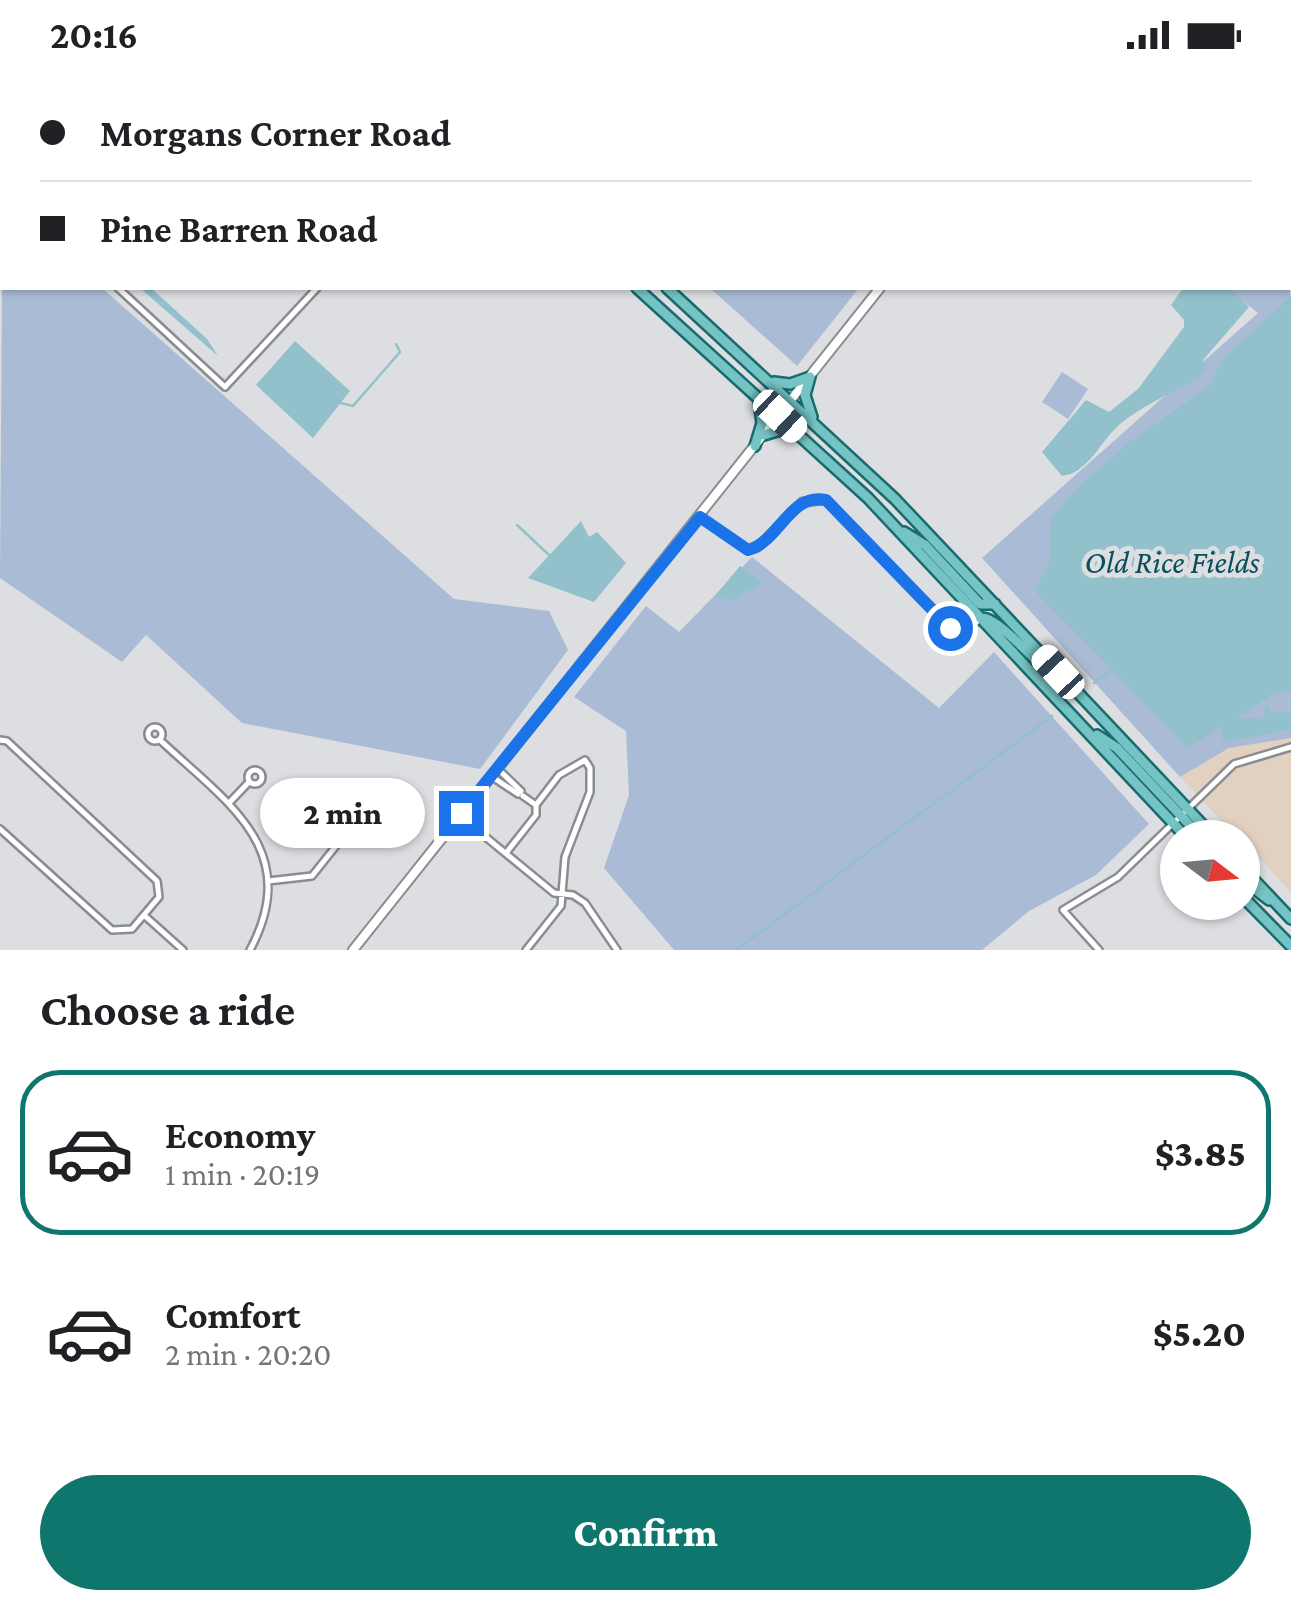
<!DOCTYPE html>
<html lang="en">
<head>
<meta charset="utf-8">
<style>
	body { margin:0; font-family:"Crimson Pro",serif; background:#f2f2f2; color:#202124; height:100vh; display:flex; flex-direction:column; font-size:38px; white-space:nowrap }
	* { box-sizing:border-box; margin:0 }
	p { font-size:32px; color:#757577 }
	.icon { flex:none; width:55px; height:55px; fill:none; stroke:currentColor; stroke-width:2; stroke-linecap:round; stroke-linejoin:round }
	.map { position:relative; height:880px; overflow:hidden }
	.drawer { display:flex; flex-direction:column; background:#fff; flex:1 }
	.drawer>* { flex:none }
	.guide { position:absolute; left:0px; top:0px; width:1292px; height:220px; box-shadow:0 2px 8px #0004; display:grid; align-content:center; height:220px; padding:0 40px; background:#fff }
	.needle { width:65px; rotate:106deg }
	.fabs { position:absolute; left:1160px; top:750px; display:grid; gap:20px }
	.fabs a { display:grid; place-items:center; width:100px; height:100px; border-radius:50%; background:#fff; box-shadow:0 2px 8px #0004; font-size:50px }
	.end { position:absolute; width:45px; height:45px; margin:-22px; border:12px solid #1a73e8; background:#fff; box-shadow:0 0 0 5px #fff }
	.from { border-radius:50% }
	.bubble { position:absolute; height:70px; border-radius:35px; background:#fff; box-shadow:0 2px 8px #0004; font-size:32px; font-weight:800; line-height:70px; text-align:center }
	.car { position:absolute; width:30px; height:60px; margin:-30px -15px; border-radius:12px; box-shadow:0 0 8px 2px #0007; background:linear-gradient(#fff 24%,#345 0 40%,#fff 0 76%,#345 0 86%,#fff 0) }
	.guide b { display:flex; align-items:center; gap:35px; height:95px; font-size:38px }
	.guide b+b { border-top:2px solid #e0e0e0 }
	.guide i { width:25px; height:25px; background:#202124 }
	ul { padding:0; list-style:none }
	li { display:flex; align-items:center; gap:30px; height:165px; margin:0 20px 15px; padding:0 20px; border:5px solid transparent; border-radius:40px }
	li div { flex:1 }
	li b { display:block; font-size:38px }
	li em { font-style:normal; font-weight:800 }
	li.active { border-color:#0f766e }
	li>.icon { width:90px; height:90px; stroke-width:1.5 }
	h2 { padding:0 40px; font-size:45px; line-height:120px }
	.cta { display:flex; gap:20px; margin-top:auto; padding:20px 40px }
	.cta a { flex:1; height:115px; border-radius:60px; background:#0f766e; color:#fff; font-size:40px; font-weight:800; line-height:115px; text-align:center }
	.status { display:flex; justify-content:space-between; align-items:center; height:70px; padding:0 50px; background:#fff; direction:ltr }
	.status svg { height:28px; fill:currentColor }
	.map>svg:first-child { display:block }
	.industrial { fill:#e2d1c0 }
	.green { fill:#aabcd5 }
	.water { fill:#92c0cb }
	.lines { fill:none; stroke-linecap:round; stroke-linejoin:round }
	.stream { stroke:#92c0cb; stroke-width:2.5 }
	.minor-casing { stroke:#8a8d90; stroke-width:10 }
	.tertiary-casing { stroke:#8a8d90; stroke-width:11 }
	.secondary-casing { stroke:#8a8d90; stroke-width:12 }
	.primary-casing { stroke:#186c6d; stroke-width:14 }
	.minor { stroke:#fff; stroke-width:5 }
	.tertiary { stroke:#fff; stroke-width:6 }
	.secondary { stroke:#fff; stroke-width:8 }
	.primary { stroke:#75c3c4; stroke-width:9 }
	.route { stroke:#1a73e8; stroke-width:12 }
	.labels { text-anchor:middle; stroke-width:10; stroke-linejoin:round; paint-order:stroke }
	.water-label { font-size:32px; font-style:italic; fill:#094e5a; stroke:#dcdee2 }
</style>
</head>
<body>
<div class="status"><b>20:16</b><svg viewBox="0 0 49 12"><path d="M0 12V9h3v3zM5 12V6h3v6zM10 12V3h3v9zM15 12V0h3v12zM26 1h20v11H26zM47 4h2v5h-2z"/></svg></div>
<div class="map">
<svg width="1291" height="880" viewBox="0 0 1291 880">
	<rect width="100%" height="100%" fill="#dcdee2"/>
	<path class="industrial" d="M1291,668V823L1242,768L1237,767L1180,707L1229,678Z"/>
	<path class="green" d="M469,0H1035L471,2Z
		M1290,21L1291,668L1229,678L1180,707L982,488L1258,243L1227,218H1290Z
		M2,215L102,218L454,529L549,541L568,580L480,699L242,653L146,565L122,592L0,508Z
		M710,218H859L797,296Z
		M1062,302L1088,319L1068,349L1042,332Z
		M752,487L939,638L994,582L1149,754L1096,805L1029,841L982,880H674L604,798L629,725L626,661L574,627L646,536L679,562Z"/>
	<path class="water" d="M140,218H151L207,269L218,286Z
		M1183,218H1230L1249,237L1203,290L1206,298L1199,309C1182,316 1132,342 1118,356C1100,372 1088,403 1062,406L1042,382L1086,330L1109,342L1138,319L1184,257V250L1171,235Z
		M1291,226V620L1275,623L1235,648L1264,649V636H1269L1270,643L1291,642V659L1223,672L1222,656L1188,678L1035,521L1049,491L1051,448L1080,415L1130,372L1208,317L1223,289Z
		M295,271L350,321L313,368L256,315Z
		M581,451L589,467L597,462L626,493L594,532L528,508Z
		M740,496L763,513L731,530L714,527Z"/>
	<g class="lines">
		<path class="stream" d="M341,333L353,336L400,282L396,274
			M517,455L549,485
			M1094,613L1112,599
			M736,880L1052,646"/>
		<g class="minor-casing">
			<path id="minor" d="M258,0L261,2
				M132,2L134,0
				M118,218L225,317L317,218
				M148 664a7 7 0 1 1 14 0a7 7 0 1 1-14 0Z
				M0,670L7,671L157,811L159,827L132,859L112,860L0,759
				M160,670C226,732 304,779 250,880
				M498,699L521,721
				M248 707a7 7 0 1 1 14 0a7 7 0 1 1-14 0Z
				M491,706L518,724
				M369 727a7 7 0 1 1 14 0a7 7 0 1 1-14 0Z
				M229,733L249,712
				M482,764L554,823L573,825L585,833L617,880
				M506,783L536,745V735L523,726
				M268,811L312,806L371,732
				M145,846L183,880
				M526,880L561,836L565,787L590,722V698L585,690L559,705L536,735
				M1099,880L1063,840L1118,807L1234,694L1291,677"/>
		</g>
		<g class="tertiary-casing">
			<path id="tertiary" d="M700,447L748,480L758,477L802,432L826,430L950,558L959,564L981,548"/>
		</g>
		<g class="secondary-casing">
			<path id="secondary" d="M1051,2L1053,0
				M353,880L880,218"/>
		</g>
		<g class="primary-casing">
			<path id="primary" d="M399,0L402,2
				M415,0L417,2
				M429,0L432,2
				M637,218L868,428L1187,768
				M667,218L895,429L1215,768
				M810,307L805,325L812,347
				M774,312L790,314L810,307
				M764,365L784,359L795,362
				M755,376L762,353L759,331
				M904,462L925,475L980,534H995
				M981,548C998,545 1047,606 1068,618
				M1097,665L1117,678L1202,768
				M1242,797L1291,849
				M1242,809L1269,830
				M1242,826L1291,876"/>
		</g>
		<use href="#minor" class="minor"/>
		<use href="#tertiary" class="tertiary"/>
		<use href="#secondary" class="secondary"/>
		<use href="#primary" class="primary"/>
	</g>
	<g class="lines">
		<path class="route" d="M461,743L700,447L748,480C779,472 790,422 826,430L950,558"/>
	</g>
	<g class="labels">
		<g class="water-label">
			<text x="1172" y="503">Old Rice Fields</text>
		</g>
	</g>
</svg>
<div class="fabs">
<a><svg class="needle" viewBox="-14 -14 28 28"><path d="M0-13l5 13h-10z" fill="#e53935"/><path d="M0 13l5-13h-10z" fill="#757577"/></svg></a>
</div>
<i class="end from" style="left:950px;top:558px"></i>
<i class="end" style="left:461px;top:743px"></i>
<div class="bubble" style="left:260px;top:708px;width:165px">2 min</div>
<i class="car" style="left:780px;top:346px;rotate:133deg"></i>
<i class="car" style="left:1058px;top:602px;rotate:317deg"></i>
<div class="guide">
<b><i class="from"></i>Morgans Corner Road</b>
<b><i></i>Pine Barren Road</b>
</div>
</div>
<section class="drawer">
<h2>Choose a ride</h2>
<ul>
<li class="active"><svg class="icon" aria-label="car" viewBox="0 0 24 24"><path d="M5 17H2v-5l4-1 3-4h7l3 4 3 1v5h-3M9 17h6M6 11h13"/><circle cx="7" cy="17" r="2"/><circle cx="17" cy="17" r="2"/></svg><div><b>Economy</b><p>1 min · 20:19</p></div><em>$3.85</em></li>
<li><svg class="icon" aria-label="car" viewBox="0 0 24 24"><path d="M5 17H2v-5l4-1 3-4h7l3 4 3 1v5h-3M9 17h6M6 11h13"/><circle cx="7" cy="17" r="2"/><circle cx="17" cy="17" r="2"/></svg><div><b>Comfort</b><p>2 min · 20:20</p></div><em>$5.20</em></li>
</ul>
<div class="cta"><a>Confirm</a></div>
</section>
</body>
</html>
